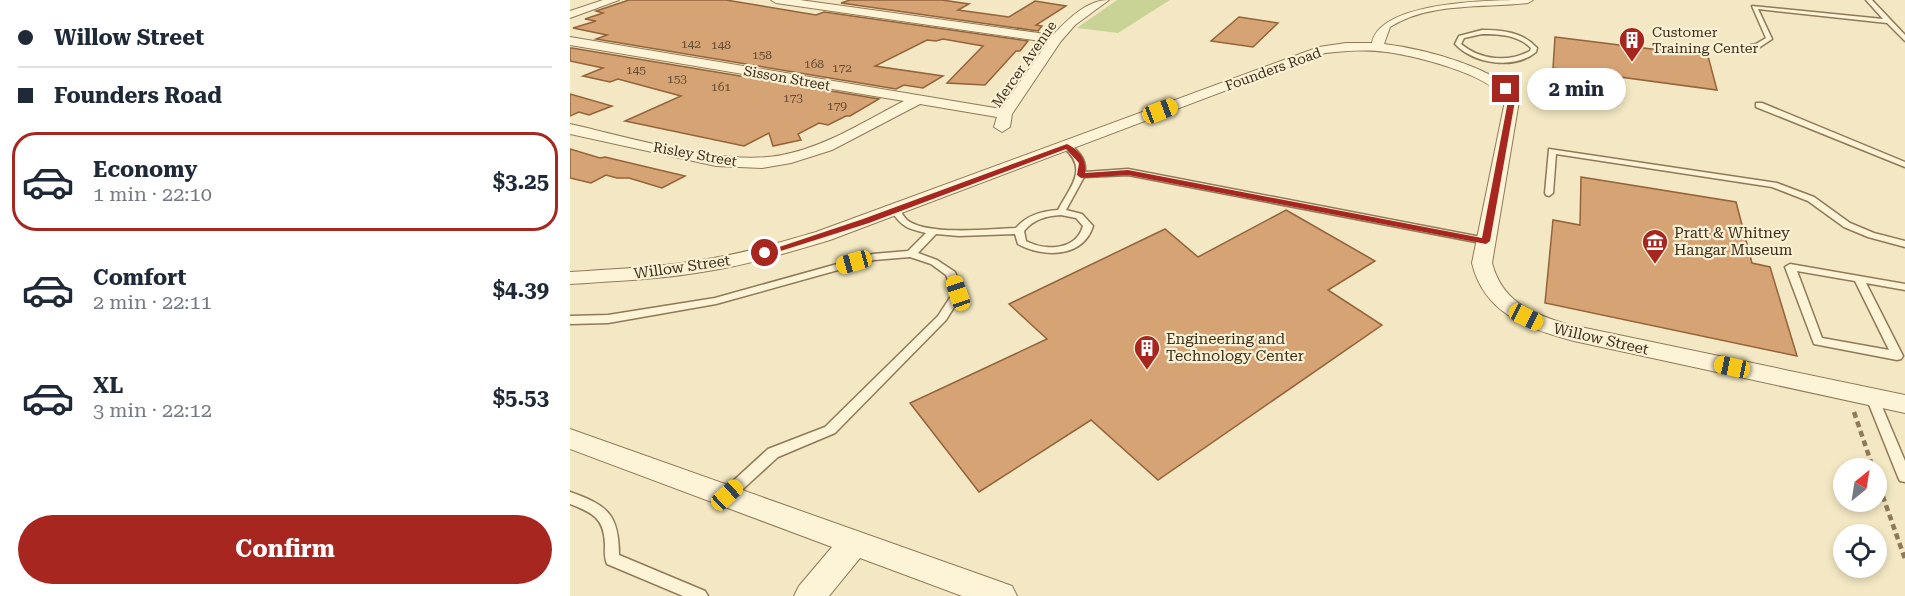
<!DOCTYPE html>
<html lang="en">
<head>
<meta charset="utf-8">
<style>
	body { margin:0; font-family:"Roboto Serif",serif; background:#f2f2f3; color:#1f2937; height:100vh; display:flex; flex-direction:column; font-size:22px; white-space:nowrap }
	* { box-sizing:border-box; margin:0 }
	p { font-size:20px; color:#747a83 }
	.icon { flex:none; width:33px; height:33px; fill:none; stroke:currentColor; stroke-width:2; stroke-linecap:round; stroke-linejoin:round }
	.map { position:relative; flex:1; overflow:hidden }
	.sheet { display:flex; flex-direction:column; background:#fff; width:570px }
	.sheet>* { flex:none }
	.banner { display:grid; align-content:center; height:132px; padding:0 18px; background:#fff }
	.needle { width:39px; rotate:30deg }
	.tools { position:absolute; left:1263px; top:458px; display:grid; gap:12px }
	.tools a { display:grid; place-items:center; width:54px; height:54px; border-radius:50%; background:#fff; box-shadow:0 3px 9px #0003; font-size:30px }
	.end { position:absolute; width:27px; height:27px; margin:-14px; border:8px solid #a72720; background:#fff; box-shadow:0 0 0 3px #fff }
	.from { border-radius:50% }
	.bubble { position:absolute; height:42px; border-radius:21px; background:#fff; box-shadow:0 3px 9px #0003; font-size:20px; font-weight:700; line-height:42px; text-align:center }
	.car { position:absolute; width:18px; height:36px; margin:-18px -9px; border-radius:8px; box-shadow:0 0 4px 2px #0007; background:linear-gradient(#f5c518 24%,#345 0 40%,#f5c518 0 76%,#345 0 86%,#f5c518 0) }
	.banner b { display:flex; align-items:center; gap:21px; height:57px; font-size:22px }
	.banner b+b { border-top:2px solid #e0e1e3 }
	.banner i { width:15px; height:15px; background:#1f2937 }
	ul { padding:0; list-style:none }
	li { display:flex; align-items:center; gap:18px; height:99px; margin:0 12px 9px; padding:0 6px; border:3px solid transparent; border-radius:24px }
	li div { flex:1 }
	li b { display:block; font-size:22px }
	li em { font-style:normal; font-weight:700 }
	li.selected { border-color:#a72720 }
	li>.icon { width:54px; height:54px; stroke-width:1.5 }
	.button { display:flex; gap:12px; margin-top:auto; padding:12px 18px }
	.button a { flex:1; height:69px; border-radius:36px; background:#a72720; color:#fff; font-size:24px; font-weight:700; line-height:69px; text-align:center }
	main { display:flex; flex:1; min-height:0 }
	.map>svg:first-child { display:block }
	.green { fill:#c8d395 }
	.building { fill:#d6a375; stroke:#93633a; stroke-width:1.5 }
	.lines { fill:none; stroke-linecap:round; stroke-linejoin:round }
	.lane-casing { stroke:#907957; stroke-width:3 }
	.street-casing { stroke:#907957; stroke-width:2 }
	.path { stroke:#907957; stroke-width:4.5; stroke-dasharray:6 4; stroke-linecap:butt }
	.lane { fill:#fdf4d8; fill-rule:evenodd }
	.street { fill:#fdf4d8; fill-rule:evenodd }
	.route { fill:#a72720 }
	.labels { text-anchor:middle; stroke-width:4.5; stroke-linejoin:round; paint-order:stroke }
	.number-label { font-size:12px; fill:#644c33 }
	.far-poi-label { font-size:14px; fill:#3e2f1d; stroke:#faf1d4; text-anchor:start }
	.far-street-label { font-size:14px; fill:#3e2f1d; stroke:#faf1d4 }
	.poi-label { font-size:15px; fill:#3e2f1d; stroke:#faf1d4; text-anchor:start }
	.street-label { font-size:15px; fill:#3e2f1d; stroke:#faf1d4 }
</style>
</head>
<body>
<main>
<section class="sheet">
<div class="banner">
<b><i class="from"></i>Willow Street</b>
<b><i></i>Founders Road</b>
</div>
<ul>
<li class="selected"><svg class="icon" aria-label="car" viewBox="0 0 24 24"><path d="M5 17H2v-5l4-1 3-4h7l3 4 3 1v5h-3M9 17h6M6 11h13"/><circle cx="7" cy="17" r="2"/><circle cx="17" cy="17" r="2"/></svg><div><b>Economy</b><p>1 min · 22:10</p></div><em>$3.25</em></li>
<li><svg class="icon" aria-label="car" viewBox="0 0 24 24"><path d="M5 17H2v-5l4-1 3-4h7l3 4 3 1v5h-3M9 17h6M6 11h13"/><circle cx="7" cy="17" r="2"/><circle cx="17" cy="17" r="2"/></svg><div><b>Comfort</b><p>2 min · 22:11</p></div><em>$4.39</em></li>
<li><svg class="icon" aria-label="car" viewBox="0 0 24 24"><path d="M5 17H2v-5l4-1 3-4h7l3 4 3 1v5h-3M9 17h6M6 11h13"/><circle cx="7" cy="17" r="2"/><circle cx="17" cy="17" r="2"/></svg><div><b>XL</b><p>3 min · 22:12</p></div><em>$5.53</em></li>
</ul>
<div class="button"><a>Confirm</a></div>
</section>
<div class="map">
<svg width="1335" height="596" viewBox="0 0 1335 596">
	<rect width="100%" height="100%" fill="#f3e8c3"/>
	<path class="green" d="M547,0H600L548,33L507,28Z"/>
	<path class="building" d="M59,0H156L246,15L254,12L458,41L450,51H446L415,85L377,83L413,46L373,39L366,41L357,40L305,66L373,76L353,88L334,85L326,89L26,39L37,35L3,28L26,21L15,19L33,13L26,11Z
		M280,0H372L399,4L388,10L439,17L465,1L496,6L466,25L472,26L468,31L271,3Z
		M669,17L708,23L683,47L641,41Z
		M985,37L1138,56L1147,90L983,68Z
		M0,48H2L309,99L280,116H276L258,125L249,123L228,134L231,140L203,146L199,133L174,146L55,121L111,96L48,79L40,82L13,76L33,68L0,61Z
		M0,94L42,106L19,115L9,112L0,116Z
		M0,149L30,158L35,157L115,176L92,188L59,178H47L36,175L21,183L0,178Z
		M1011,177L1166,202L1182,263L1200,267L1227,356L975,303L983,220L1010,225Z
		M716,210L805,261L758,290L812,325L588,480L521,420L409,492L340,403L477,339L439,304L595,229L628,257Z"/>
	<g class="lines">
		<g class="lane-casing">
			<path id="lane" d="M1296,0H1302L1335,35V41L1317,23L1188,9L1202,39L1190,47L1165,51L1162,49L1186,44L1196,38L1182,6L1313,19Z
				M912,30C932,30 953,32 967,48L966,52C944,70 904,64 885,44L889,36ZM912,34C930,34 948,35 961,48L960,51C938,63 910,60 891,44L894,38Z
				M1186,103H1192L1335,162V167L1186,107Z
				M494,144H500C509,152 516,159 515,172L558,169L916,238L921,241L916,244L558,175L514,177L496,210L512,214L523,226C513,258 473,258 448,244L445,234L389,236L366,234L348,253L367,260L385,272L393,293L376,320L265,433L208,457L162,499L157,501L152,499L150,495L152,491L198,449L255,427L368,316L383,293L376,275L361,264L340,257L304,260L146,304L38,323L0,324V316L38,315L145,298L303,254L338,251L356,233C339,229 331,227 321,210L326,207L329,208C331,212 334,217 337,220C357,236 420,229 446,228C457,215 472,211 488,210C500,187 519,169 494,148ZM491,215L506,218L513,226C506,251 475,251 456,241L454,231C464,219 476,216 491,215Z
				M979,149L1207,183L1244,197L1280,223L1304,233L1335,241V247L1298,237L1274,227L1238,201L1202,187L986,154L983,193L979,196L976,195L975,193Z
				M1220,264L1335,284V290L1296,283L1333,356L1331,359L1327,360L1244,344L1215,267ZM1227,271L1285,281L1319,350L1252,338Z
				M1302,393L1306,394L1308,397L1335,461V482L1330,481L1328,477L1296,397L1298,394Z
				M0,492C37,505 49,514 49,555L135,591L138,596H113L37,564C34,557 35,551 35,544C34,518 23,513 0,504Z"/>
		</g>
		<g class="street-casing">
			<path id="street" d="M33,0H49L0,18V11Z
				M201,0H230L483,35C498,19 517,0 539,0L505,25L491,41L442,114L440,127L432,132L424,127L427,117L350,104L262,150L221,163L192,168L146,166L0,134V124C59,137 154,167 212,155C255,147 295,121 334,101L0,45V37L431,109L478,42L206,3Z
				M963,0L958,3C913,8 859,2 820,27L814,44C848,48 935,68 949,101L922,263C932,301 960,313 996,324L1335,395V413L1004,341C959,329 914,314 902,263L935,101C924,75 843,55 816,52C796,49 776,51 755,53L260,240C220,252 180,264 138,271C93,279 46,281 0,284V272C46,269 93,267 138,259C175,253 211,242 246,232L749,47L776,43H802C810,0 926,0 963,0Z
				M0,429L431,582L442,586L447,596H392L290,558L259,596H224L229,586L262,547L0,449Z"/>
		</g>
		<path class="path" d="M1284,412L1303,468
			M1306,477L1335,559"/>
		<use href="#lane" class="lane"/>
		<use href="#street" class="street"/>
	</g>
	<path class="route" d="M936,87L945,101L920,241L916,244L558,175L511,178L507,175L509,163L496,149L299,223L198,255L191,253L293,219L497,144C509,150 517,159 515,173L558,170L912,238L938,101L933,89Z"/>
	<defs>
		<g id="building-pin" transform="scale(1.35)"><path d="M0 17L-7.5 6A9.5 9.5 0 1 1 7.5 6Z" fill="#a72720" stroke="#faf1d4"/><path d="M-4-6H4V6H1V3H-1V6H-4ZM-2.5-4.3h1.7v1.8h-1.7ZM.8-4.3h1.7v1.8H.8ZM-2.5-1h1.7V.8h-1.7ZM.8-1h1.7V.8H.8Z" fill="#fff"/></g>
		<g id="museum-pin" transform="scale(1.35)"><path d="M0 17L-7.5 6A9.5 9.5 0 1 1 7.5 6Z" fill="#a72720" stroke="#faf1d4"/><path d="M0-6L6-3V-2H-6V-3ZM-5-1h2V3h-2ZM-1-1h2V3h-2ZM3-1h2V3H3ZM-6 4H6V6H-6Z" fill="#fff"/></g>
	</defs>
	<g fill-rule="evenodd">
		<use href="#building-pin" x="1062" y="40"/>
		<use href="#museum-pin" x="1085" y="242"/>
		<use href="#building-pin" x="577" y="348"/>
	</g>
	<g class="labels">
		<g class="number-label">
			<text x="121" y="48">142</text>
			<text x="151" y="49">148</text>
			<text x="192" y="59">158</text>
			<text x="244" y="68">168</text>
			<text x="272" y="72">172</text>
			<text x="66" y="74">145</text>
			<text x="107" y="83">153</text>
			<text x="151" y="91">161</text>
			<text x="223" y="102">173</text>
			<text x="267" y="110">179</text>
		</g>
		<g class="far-poi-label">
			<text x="1082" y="37">Customer<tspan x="1082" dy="16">Training Center</tspan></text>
		</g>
		<g class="far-street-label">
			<text transform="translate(454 64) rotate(-55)" y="5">Mercer Avenue</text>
			<text transform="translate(703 69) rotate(-20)" y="5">Founders Road</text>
			<text transform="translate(217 78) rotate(10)" y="5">Sisson Street</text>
			<text transform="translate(125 154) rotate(10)" y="5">Risley Street</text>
		</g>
		<g class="poi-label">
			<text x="1104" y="238">Pratt &amp; Whitney<tspan x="1104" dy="17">Hangar Museum</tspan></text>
			<text x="596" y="344">Engineering and<tspan x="596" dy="17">Technology Center</tspan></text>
		</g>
		<g class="street-label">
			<text transform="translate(112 267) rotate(-8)" y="5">Willow Street</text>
			<text transform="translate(1031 339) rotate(13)" y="5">Willow Street</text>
		</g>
	</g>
</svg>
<div class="tools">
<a><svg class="needle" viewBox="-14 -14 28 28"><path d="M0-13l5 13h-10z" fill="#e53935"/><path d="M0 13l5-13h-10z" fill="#747a83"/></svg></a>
<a><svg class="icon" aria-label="locate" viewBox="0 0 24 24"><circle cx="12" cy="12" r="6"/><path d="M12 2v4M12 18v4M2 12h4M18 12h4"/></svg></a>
</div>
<i class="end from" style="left:195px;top:253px"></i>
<i class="end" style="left:936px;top:89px"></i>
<div class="bubble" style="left:957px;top:68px;width:99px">2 min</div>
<i class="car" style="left:590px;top:111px;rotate:69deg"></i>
<i class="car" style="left:284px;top:262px;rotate:254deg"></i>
<i class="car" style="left:388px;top:293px;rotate:341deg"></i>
<i class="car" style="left:956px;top:317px;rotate:117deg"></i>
<i class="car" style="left:1162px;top:367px;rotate:282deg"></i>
<i class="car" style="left:157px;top:495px;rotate:47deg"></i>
</div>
</main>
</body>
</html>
